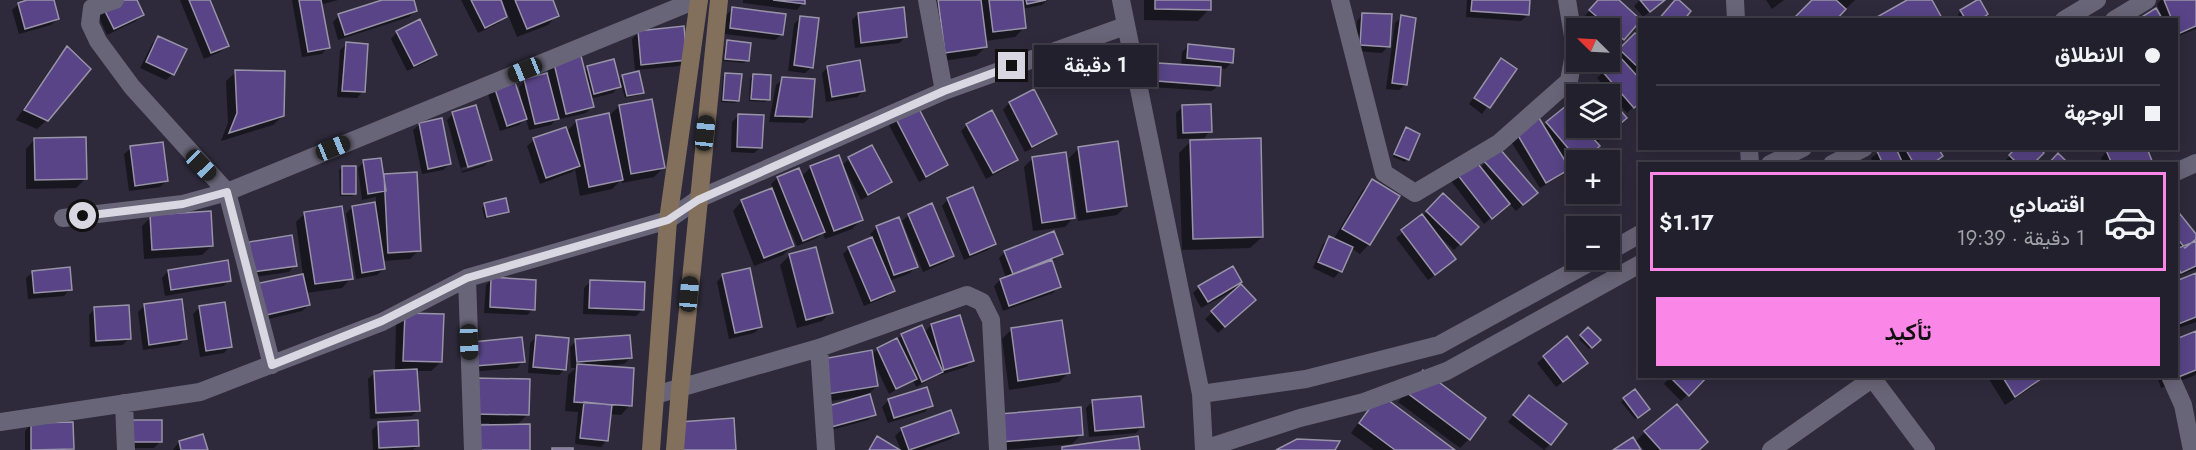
<!DOCTYPE html>
<html lang="ar">
<head>
<meta charset="utf-8">
<style>
	body { margin:0; font-family:Jost,Vazirmatn,sans-serif; background:#2e2d38; color:#f1f3f6; direction:rtl; height:100vh; display:flex; flex-direction:column; font-size:22px; white-space:nowrap }
	* { box-sizing:border-box; margin:0 }
	p { font-size:20px; color:#a2a3a9 }
	.icon { flex:none; width:33px; height:33px; fill:none; stroke:currentColor; stroke-width:2; stroke-linecap:round; stroke-linejoin:round }
	.map { position:relative; flex:1; overflow:hidden; direction:ltr }
	.details { position:absolute; left:1638px; top:162px; width:540px; height:216px; display:flex; flex-direction:column; background:#22202c; border-radius:0px; box-shadow:0 3px 15px #0003,0 0 0 2px #3f3e48; direction:rtl }
	.details>* { flex:none }
	.guide { position:absolute; left:1638px; top:18px; width:540px; height:132px; border-radius:0px; box-shadow:0 3px 15px #0003,0 0 0 2px #3f3e48; direction:rtl; display:grid; align-content:center; height:132px; padding:0 18px; background:#22202c }
	.needle { width:39px; rotate:294deg }
	.buttons { position:absolute; left:1566px; top:18px; display:grid; gap:12px }
	.buttons a { display:grid; place-items:center; width:54px; height:54px; border-radius:0px; background:#22202c; box-shadow:0 3px 15px #0003,0 0 0 2px #3f3e48; font-size:30px }
	.end { position:absolute; width:27px; height:27px; margin:-14px; border:8px solid #d9d7e1; background:#111; box-shadow:0 0 0 3px #111 }
	.from { border-radius:50% }
	.bubble { position:absolute; height:42px; border-radius:0px; background:#22202c; box-shadow:0 3px 15px #0003,0 0 0 2px #3f3e48; font-size:20px; font-weight:600; line-height:42px; text-align:center; direction:rtl }
	.car { position:absolute; width:18px; height:36px; margin:-18px -9px; border-radius:8px; box-shadow:0 0 4px 2px #0007; background:linear-gradient(#222 24%,#8ab4d8 0 40%,#222 0 76%,#8ab4d8 0 86%,#222 0) }
	.guide b { display:flex; align-items:center; gap:21px; height:57px; font-size:22px }
	.guide b+b { border-top:2px solid #3f3e48 }
	.guide i { width:15px; height:15px; background:#f1f3f6 }
	ul { padding:10px 0 0; list-style:none }
	li { display:flex; align-items:center; gap:18px; height:99px; margin:0 12px 9px; padding:0 6px; border:3px solid transparent; border-radius:0px }
	li div { flex:1 }
	li b { display:block; font-size:22px }
	li em { font-style:normal; font-weight:600 }
	li.active { border-color:#fa87e8 }
	li>.icon { width:54px; height:54px; stroke-width:1.5 }
	.button { display:flex; gap:12px; margin-top:auto; padding:12px 18px }
	.button a { flex:1; height:69px; border-radius:0px; background:#fa87e8; color:#111; font-size:24px; font-weight:600; line-height:69px; text-align:center }
	.map>svg:first-child { display:block }
	.shadow { fill:#0007; fill-rule:evenodd }
	.building { fill:#584487; stroke:#9893a7; stroke-width:1.5 }
	.lines { fill:none; stroke-linecap:round; stroke-linejoin:round }
	.street { stroke:#696578; stroke-width:18 }
	.secondary { stroke:#82705c; stroke-width:18 }
	.route { stroke:#d9d7e1; stroke-width:8 }
</style>
</head>
<body>
<div class="map">
<svg width="2196" height="450" viewBox="0 0 2196 450">
	<rect width="100%" height="100%" fill="#2e2a3b"/>
	<path class="shadow" d="M33,0H52L58,19L51,25L19,34L12,10L19,4Z
		M135,0L142,15L136,21L107,35L98,15Z
		M180,0H208L227,46L220,52L204,59Z
		M292,0H338L320,5L328,47L322,54L302,57Z
		M386,0H412L416,10L409,17L338,40L333,22L339,16Z
		M461,0H499L505,17L499,23L478,33Z
		M502,0H551L557,15L548,25L517,37Z
		M743,0H804L803,3L797,10L743,3Z
		M928,0H1047L1042,5L1022,9L1024,28L1015,37L985,41L986,47L976,56L936,62Z
		M1144,0H1210L1209,9L1198,21L1144,20Z
		M1467,0H1529L1528,15L1521,21L1466,17Z
		M1599,0H1617L1640,20L1617,46L1610,39V28H1597L1584,17Z
		M1640,0H1665L1643,17L1634,6Z
		M1766,0H1784L1772,9Z
		M1814,0H1855L1834,20H1795Z
		M2161,0H2196V29L2176,37V20H2140L2162,18L2157,4Z
		M733,9L782,34L775,40L724,34L726,15Z
		M1961,11L1979,20H1961L1958,14Z
		M858,14L906,37L899,43L855,48L852,20Z
		M1363,14L1388,46L1382,53L1355,51L1357,21Z
		M1401,17L1406,84L1399,90L1386,89L1395,23Z
		M800,18L812,67L805,73L788,71L794,24Z
		M397,32L435,54L429,61L407,71L391,39Z
		M639,32L686,60L679,66L635,70L632,39Z
		M1635,35L1640,39V75L1637,78L1640,101L1627,113L1597,78L1617,59L1614,56Z
		M158,37L173,74L166,80L140,68L152,44Z
		M728,42L747,60L744,63L723,61L725,45Z
		M347,44L363,91L357,98L337,97L340,50Z
		M1188,46L1232,62L1225,69L1220,68L1219,85L1212,91L1151,87L1152,71L1158,64L1181,66L1182,52Z
		M67,48L47,120L37,129L16,120L58,57Z
		M554,60L584,72L588,68L618,81L623,76L642,92L639,95L625,98L621,84L613,93L590,99L592,107L586,113L560,119L559,116L551,125L529,130L526,118L519,125L500,131L487,91L494,84L520,104L522,103L519,87L525,81L549,74L547,67Z
		M1502,60L1515,69L1482,114L1469,104Z
		M828,67L863,91L857,97L826,102L822,73Z
		M236,72L283,116L273,125L221,141L228,123L226,81Z
		M726,74L738,100L735,103L721,102L723,77Z
		M753,76L768,99L765,102L749,101L750,79Z
		M783,79L811,116L804,123L769,122L776,85Z
		M1034,91L1055,133L1049,140L1025,152L1003,110L1009,103Z
		M1610,100L1625,118L1596,144L1591,153L1582,160H1576V165L1573,168L1561,153L1559,154L1568,169L1562,175L1540,188L1510,140L1543,127L1547,123L1571,114L1576,108V128H1610Z
		M619,106L663,168L654,177L622,183V179L612,189L580,196L575,169L572,172L540,184L527,146L534,140L566,132L576,122L608,115V117Z
		M1183,106L1210,131L1204,138L1177,139L1176,113Z
		M453,114L490,160L484,166L462,173L447,120ZM485,161V164L462,171L461,168Z
		M739,115L761,147L754,153L731,152L732,122Z
		M896,119L946,165L940,171L919,182L889,125Z
		M420,124L450,164L443,170L422,174L413,130Z
		M967,125L1016,159L1010,166L986,179L961,131Z
		M1406,129L1407,159L1405,162L1393,157Z
		M35,139L85,179L76,188L26,189V149Z
		M1191,141L1262,237L1250,248L1182,250L1179,153Z
		M131,148L167,181L160,187L129,191L124,154Z
		M1885,148H1936L1941,156L1936,161V159L1929,164H1904L1902,160L1901,164H1874L1871,158Z
		M2018,148L2031,164L2004,162Z
		M1078,149L1126,206L1117,215L1078,221L1069,158Z
		M1498,151L1529,199L1516,211L1509,203L1484,224L1448,177L1480,168Z
		M2107,151L2150,160L2147,164H2103L2101,158Z
		M1033,158L1074,217L1065,227L1033,231L1024,167Z
		M849,159L890,182L884,188L861,200L844,167H842L861,220L852,229L825,239L823,233L817,238L797,246L790,230L787,231L793,245L783,255L754,266L733,211L742,201L773,189L771,184L777,178L801,177L811,167L841,166Z
		M364,162L382,178L385,175L419,250L410,259L383,261L384,269L377,275L356,279L346,214L352,207L376,203V197L362,200L358,168Z
		M342,167L355,193L352,196H340L339,170Z
		M1372,181L1398,196L1369,244L1360,254L1351,248L1340,271L1334,278L1313,268L1323,244L1330,238L1333,240L1363,190Z
		M1443,195L1477,227L1454,250L1441,238L1440,240L1448,265L1428,280L1396,238L1422,217Z
		M948,199L995,244L988,250L964,260L942,206Z
		M485,205L508,211L505,214L485,219L482,208Z
		M305,213L351,278L342,288L306,293L309,305L302,311L256,322V286L303,275L296,222Z
		M909,215L953,256L946,262L923,272L902,221Z
		M151,217L211,246L202,255L144,259L142,226Z
		M898,219L916,266L910,273L889,281L893,290L886,297L864,306L843,254L849,248L872,238L870,234L876,228Z
		M2176,219L2196,236L2187,246L2196,242V269L2176,277Z
		M243,250L295,265L289,272L247,278Z
		M1005,252L1061,254L1051,262L1059,286L1053,293L1003,311L994,286L1000,280L1006,278L999,258Z
		M790,255L831,312L822,321L797,328L780,265Z
		M168,271L230,280L223,286L165,296L162,278Z
		M33,272L70,289L64,296L28,299L26,278Z
		M723,275L761,327L754,333L729,339L717,282Z
		M2196,275V322L2176,329V282Z
		M492,279L533,309L527,315L484,313L486,285Z
		M591,281L643,309L636,316L583,314L584,288Z
		M1239,284L1254,300L1218,333L1205,319L1240,287L1201,308L1193,293L1199,287Z
		M145,305L185,339L179,345L143,350L138,312Z
		M200,307L230,346L224,353L200,357L193,314Z
		M95,308L129,338L123,345L90,347L89,315Z
		M405,315L441,362L431,371H416L418,410L412,416L370,419L368,379L374,373L395,371L396,324Z
		M931,325L972,361L966,367L937,376L916,387L913,380L889,394L873,361L877,386L865,397L874,414L868,420L824,432L862,398V396L819,403L877,350L902,336L924,333Z
		M1588,329L1599,340L1589,349L1579,339Z
		M1011,330L1068,373L1059,382L1009,390L1002,339Z
		M2196,333V375L2161,388L2157,376H2176Z
		M537,336L565,369L559,375L528,373L530,343Z
		M1567,339L1580,369L1556,387L1537,363Z
		M576,341L630,358L624,364L606,366L630,405L621,415L610,414L607,440L601,447L575,444L578,412L565,411L568,375L576,368H571L570,347Z
		M467,349L523,361L517,368L469,372Z
		M1671,376H1706L1681,401L1664,384Z
		M1987,376H2043L2035,385L2005,405Z
		M1414,381L1469,439L1460,448L1398,402Z
		M467,389L527,415L516,426L529,450L489,426V423H466Z
		M1624,399L1645,411L1635,419L1621,402Z
		M889,400L931,405L925,412L888,423L882,407Z
		M1093,401L1142,426L1136,433L1089,437L1086,408Z
		M1523,403L1550,444L1544,450L1508,422Z
		M1371,405L1452,450H1374L1351,433Z
		M31,424L72,449L25,450V431Z
		M378,424L417,446L413,450H373L372,430Z
		M990,425L1082,434L1072,444L1004,450Z
		M121,428L161,441L154,448H120Z
		M902,429L957,433L951,439L921,450H901L895,436Z
		M1645,432L1698,450H1644L1636,441Z
		M179,442L206,450H173Z"/>
	<path class="building" d="M27,0H54L59,19L25,29L18,3Z
		M119,0H137L144,15L114,29L103,7Z
		M189,0H210L229,46L211,53Z
		M299,0H321L330,48L308,52Z
		M382,0H414L417,11L345,35L338,14Z
		M471,0H501L507,17L485,28Z
		M515,0H553L559,16L527,29Z
		M773,0H805V4Z
		M938,0H981L987,47L945,53Z
		M989,0H1023L1026,28L993,32Z
		M1026,0H1046L1027,4Z
		M1155,0H1211V10L1155,9Z
		M1472,0H1530L1529,15L1471,11Z
		M1598,0H1619L1641,20L1624,40L1589,10Z
		M1640,0H1665L1650,12Z
		M1675,0H1679L1691,11L1684,20H1658Z
		M1812,0H1836L1846,9L1836,20H1799L1796,16Z
		M1907,0H1932L1943,20H1879L1877,17Z
		M1977,0H1980L1988,14L1980,20H1966L1960,10Z
		M2164,0H2196V26L2178,34L2176,20H2172Z
		M732,7L786,14L783,35L730,28Z
		M904,7L907,37L861,43L858,13Z
		M2156,8L2163,20H2137Z
		M1362,13L1392,14L1390,47L1360,45Z
		M1401,15L1416,18L1407,85L1392,83Z
		M800,16L819,18L813,68L794,65Z
		M420,19L437,55L414,66L396,31Z
		M684,26L687,60L641,65L638,31Z
		M1635,33L1640,37V69L1619,49Z
		M158,36L187,49L174,75L146,62Z
		M727,40L751,43L749,61L725,59Z
		M346,42L368,44L365,92L342,91Z
		M1188,44L1234,49L1233,63L1187,58Z
		M67,46L91,69L48,121L24,110Z
		M580,52L594,107L566,114L553,59Z
		M1619,56L1640,79V103L1634,108L1602,71Z
		M1501,58L1517,69L1490,108L1474,98Z
		M614,59L621,87L594,94L587,66Z
		M860,60L865,91L832,97L827,66Z
		M1158,63L1221,67L1220,86L1157,81Z
		M235,70L285,71L284,116L229,133L237,113Z
		M639,71L644,93L627,96L622,75Z
		M547,73L559,119L535,124L524,79Z
		M725,73L742,74L739,101L723,100Z
		M753,74L771,75L770,100L751,99Z
		M513,76L527,119L507,126L493,83Z
		M782,77L815,79L812,117L775,116Z
		M1599,86L1606,94H1589Z
		M1034,89L1057,134L1032,147L1009,102Z
		M1610,98L1627,118L1605,137L1596,128H1610Z
		M652,99L665,168L631,174L619,105Z
		M1211,104L1212,132L1183,133L1182,105Z
		M476,105L492,160L468,167L452,112Z
		M917,105L948,165L926,177L895,117Z
		M1566,106L1576,118V128H1584L1600,146L1583,160H1578L1546,122Z
		M992,110L1018,160L993,173L966,124Z
		M609,113L623,180L589,187L576,120Z
		M738,114L764,115L762,148L737,147Z
		M442,118L451,164L428,169L419,123Z
		M1539,118L1570,169L1546,183L1516,132Z
		M566,127L580,166L546,178L533,138Z
		M1406,127L1420,134L1409,160L1394,154Z
		M86,137L87,179L35,180L34,138Z
		M1261,138L1263,237L1193,239L1190,140Z
		M1118,141L1127,206L1087,212L1078,147Z
		M163,142L168,181L135,186L130,146Z
		M872,145L892,182L868,195L848,157Z
		M1499,148L1538,193L1523,205L1484,161Z
		M1882,148H1896L1903,164H1883L1877,151Z
		M1905,148H1938L1943,156L1932,164H1914Z
		M2016,148H2040L2044,153L2033,164H2018L2009,155Z
		M2110,148H2147L2152,161L2146,164H2112L2106,150Z
		M1066,152L1075,218L1042,223L1032,157Z
		M2058,153L2069,164H2048Z
		M839,155L863,220L834,231L810,166Z
		M1471,155L1510,204L1492,219L1453,169Z
		M381,158L386,191L368,194L363,160Z
		M342,166H356V194H342Z
		M799,168L825,232L803,241L777,177Z
		M417,172L421,251L388,253L384,174Z
		M1372,179L1400,196L1370,245L1342,229Z
		M973,187L996,244L970,255L947,198Z
		M772,188L794,246L764,258L741,200Z
		M1443,193L1479,227L1461,245L1426,211Z
		M506,198L509,212L487,217L484,203Z
		M375,202L385,269L362,273L352,206Z
		M932,203L954,256L930,266L908,214Z
		M342,206L353,279L315,284L304,212Z
		M211,211L213,246L152,250L150,215Z
		M1422,214L1456,259L1435,275L1401,230Z
		M2180,214L2196,234V239L2185,248L2176,237V218Z
		M899,217L918,267L894,275L876,226Z
		M1054,231L1063,254L1013,274L1004,251Z
		M292,235L297,266L253,272L249,242Z
		M1329,236L1353,247L1342,272L1318,262Z
		M872,237L895,291L871,301L848,247Z
		M2196,241V266L2181,273L2176,264V249Z
		M816,247L833,313L806,320L789,254Z
		M228,260L231,281L171,290L168,270Z
		M1052,260L1061,287L1009,306L1000,279Z
		M1233,266L1242,282L1208,302L1198,286Z
		M70,267L72,290L34,293L32,271Z
		M750,268L762,327L735,333L722,274Z
		M2196,273V317L2176,325V281Z
		M303,274L310,305L262,316L255,284Z
		M491,277L536,280L535,310L490,307Z
		M590,280L645,282L644,310L589,308Z
		M1241,284L1256,300L1225,327L1211,311Z
		M182,299L187,339L149,345L144,304Z
		M225,302L232,347L206,351L199,306Z
		M129,305L131,339L96,341L94,307Z
		M405,313L444,314L442,362L403,361Z
		M960,315L974,361L944,370L931,324Z
		M1062,320L1070,373L1018,381L1011,328Z
		M922,325L943,372L922,382L901,334Z
		M1588,327L1601,340L1592,348L1580,335Z
		M2196,331V370L2171,380L2176,376V339Z
		M536,335L569,338L566,370L533,367Z
		M630,335L632,358L577,362L575,339Z
		M1567,336L1588,363L1563,382L1543,356Z
		M522,337L525,362L475,366L473,342Z
		M897,338L917,379L896,389L877,348Z
		M872,350L878,386L828,394L822,359Z
		M577,364L634,368L632,406L574,402Z
		M417,369L420,411L376,413L374,371Z
		M1423,370L1486,418L1470,440L1406,392Z
		M1669,376H1708L1689,396Z
		M2002,376H2045L2015,397Z
		M475,378L530,379L529,415L475,414Z
		M927,387L933,406L894,418L888,399Z
		M1635,389L1650,409L1638,418L1623,398Z
		M870,394L876,415L831,427L825,407Z
		M1380,394L1455,450H1395L1359,423Z
		M1529,395L1567,424L1551,445L1513,415Z
		M1141,396L1144,427L1095,431L1092,400Z
		M584,402L612,405L608,441L580,438Z
		M1677,404L1708,442L1699,450H1661L1644,431Z
		M1081,407L1083,435L1001,442L999,414Z
		M951,410L959,433L909,450L901,428Z
		M734,418L736,450H682L679,422Z
		M126,420H162V442H126Z
		M418,420L419,446L379,448L378,422Z
		M73,422L74,449L31,450V423Z
		M530,424V450H478V425Z
		M203,434L208,450H181L179,441Z
		M877,436L900,450H869Z
		M1138,436L1140,450H1062V447Z
		M1633,437L1641,450H1613Z
		M1297,439L1340,441L1335,450H1276Z
		M552,448H573V450H552Z"/>
	<g class="lines">
		<path class="street" d="M115,0L92,8L90,24L98,41L132,87L227,192L696,0
			M927,0L944,91
			M1121,0L1201,394L1204,450
			M1340,0L1384,173L1415,193L1499,143L1569,81L1575,48L1567,0
			M1735,0L1736,20
			M2064,20L2097,0
			M2114,20L2147,0
			M1749,148L1750,164
			M1770,164L1803,148
			M1832,164L1864,148
			M2176,172L2196,163
			M63,218L183,204L227,192L272,365
			M1610,251L1640,234
			M467,278L473,450
			M819,348L826,450
			M2170,376L2183,405L2192,450
			M1873,379L1926,450
			M1201,394L1306,379L1439,345L1594,260
			M655,395L819,348L967,295L982,302L991,320L998,450
			M124,403L126,450
			M0,422L200,392L382,322L467,278L668,220L698,199L944,91L1125,26
			M1204,449L1300,418L1364,402L1447,371L1640,264
			M1771,450L1876,376"/>
		<path class="secondary" d="M651,450L668,220L699,0
			M675,450L680,389L719,0"/>
	</g>
	<g class="lines">
		<path class="route" d="M83,216L183,204L227,192L272,365L382,321L467,278L668,220L698,200L944,91L1012,66"/>
	</g>
</svg>
<div class="buttons">
<a><svg class="needle" viewBox="-14 -14 28 28"><path d="M0-13l5 13h-10z" fill="#e53935"/><path d="M0 13l5-13h-10z" fill="#a2a3a9"/></svg></a>
<a><svg class="icon" aria-label="layers" viewBox="0 0 24 24"><path d="M12 4l9 5-9 5-9-5zM3 14l9 5 9-5"/></svg></a>
<a>+</a>
<a>−</a>
</div>
<i class="end from" style="left:83px;top:216px"></i>
<i class="end" style="left:1012px;top:66px"></i>
<div class="bubble" style="left:1034px;top:45px;width:123px">1 دقيقة</div>
<i class="car" style="left:525px;top:70px;rotate:248deg"></i>
<i class="car" style="left:705px;top:133px;rotate:6deg"></i>
<i class="car" style="left:333px;top:148px;rotate:68deg"></i>
<i class="car" style="left:201px;top:165px;rotate:136deg"></i>
<i class="car" style="left:689px;top:294px;rotate:5deg"></i>
<i class="car" style="left:469px;top:342px;rotate:178deg"></i>
<div class="guide">
<b><i class="from"></i>الانطلاق</b>
<b><i></i>الوجهة</b>
</div>
<section class="details">
<ul>
<li class="active"><svg class="icon" aria-label="car" viewBox="0 0 24 24"><path d="M5 17H2v-5l4-1 3-4h7l3 4 3 1v5h-3M9 17h6M6 11h13"/><circle cx="7" cy="17" r="2"/><circle cx="17" cy="17" r="2"/></svg><div><b>اقتصادي</b><p>1 دقيقة · 19:39</p></div><em>$1.17</em></li>
</ul>
<div class="button"><a>تأكيد</a></div>
</section>
</div>
</body>
</html>
